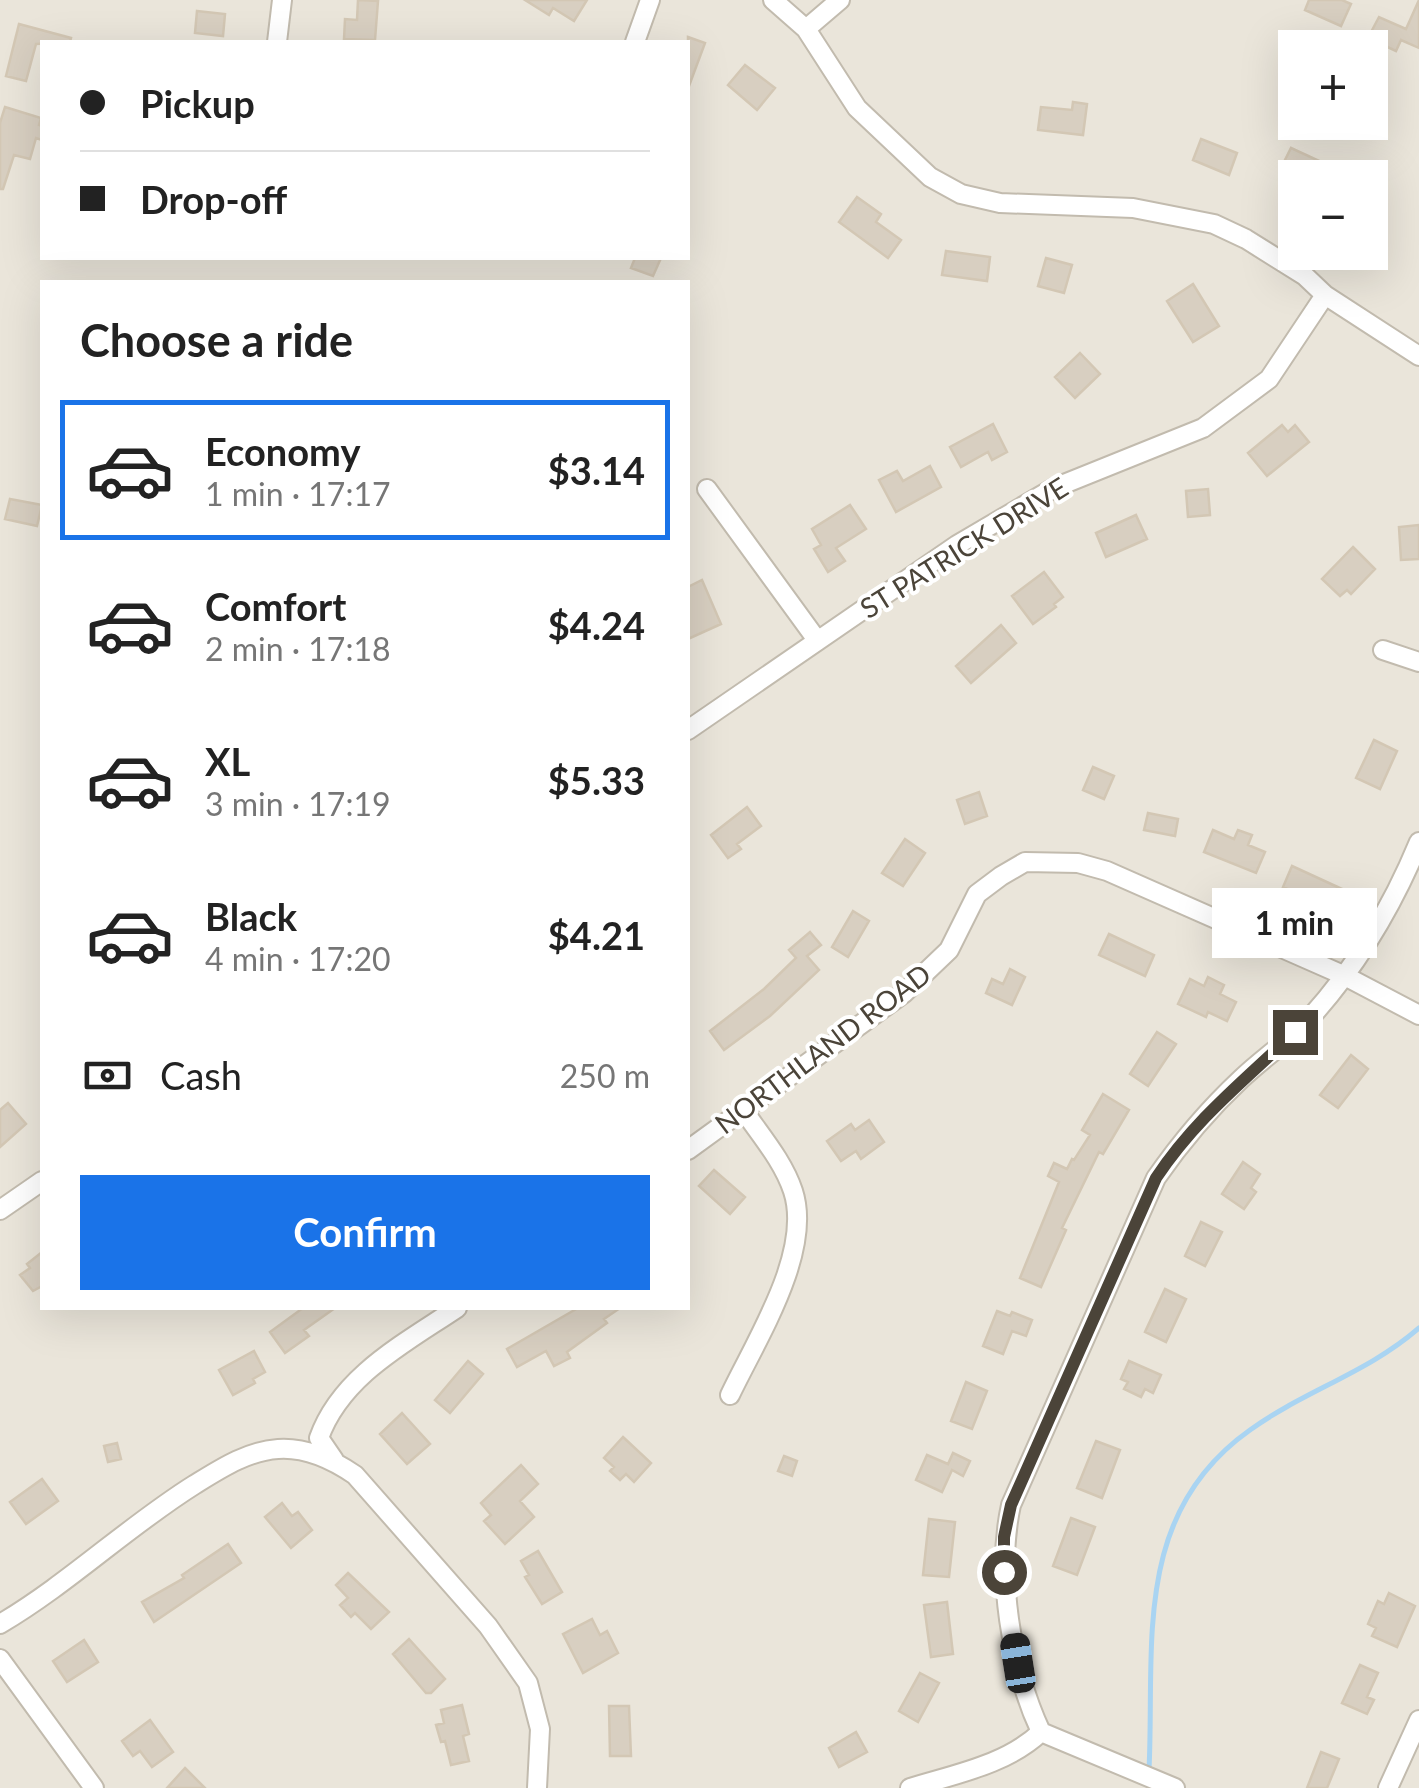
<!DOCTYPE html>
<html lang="en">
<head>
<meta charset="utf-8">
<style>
	body { margin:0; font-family:Lato,sans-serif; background:#f2f2f2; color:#222; height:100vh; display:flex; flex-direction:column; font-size:38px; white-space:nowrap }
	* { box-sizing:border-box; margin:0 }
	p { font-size:32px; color:#767676 }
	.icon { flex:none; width:55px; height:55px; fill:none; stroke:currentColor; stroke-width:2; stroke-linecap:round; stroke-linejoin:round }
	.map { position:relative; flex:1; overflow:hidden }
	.drawer { position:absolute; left:40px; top:280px; width:650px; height:1030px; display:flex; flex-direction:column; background:#fff; border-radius:0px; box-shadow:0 10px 40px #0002 }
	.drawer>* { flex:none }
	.banner { position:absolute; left:40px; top:40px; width:650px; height:220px; border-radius:0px; box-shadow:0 10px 40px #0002; display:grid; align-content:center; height:220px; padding:0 40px; background:#fff }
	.tools { position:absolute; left:1278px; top:30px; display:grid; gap:20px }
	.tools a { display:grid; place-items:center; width:110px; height:110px; border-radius:0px; background:#fff; box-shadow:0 10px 40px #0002; font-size:50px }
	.end { position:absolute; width:45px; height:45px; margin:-22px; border:12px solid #4b4439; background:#fff; box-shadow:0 0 0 5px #fff }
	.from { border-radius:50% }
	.bubble { position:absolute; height:70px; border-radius:0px; background:#fff; box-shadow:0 10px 40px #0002; font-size:32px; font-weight:700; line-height:70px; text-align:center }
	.car { position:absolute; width:30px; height:60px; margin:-30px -15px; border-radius:12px; box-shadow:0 0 8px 2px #0007; background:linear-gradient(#222 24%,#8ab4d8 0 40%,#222 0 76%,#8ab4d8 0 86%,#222 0) }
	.banner b { display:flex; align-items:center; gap:35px; height:95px; font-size:38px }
	.banner b+b { border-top:2px solid #e0e0e0 }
	.banner i { width:25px; height:25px; background:#222 }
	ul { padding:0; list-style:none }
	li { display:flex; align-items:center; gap:30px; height:140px; margin:0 20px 15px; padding:0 20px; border:5px solid transparent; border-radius:0px }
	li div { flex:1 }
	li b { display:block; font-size:38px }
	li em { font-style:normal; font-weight:700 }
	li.selected { border-color:#1a73e8 }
	li>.icon { width:90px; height:90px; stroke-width:1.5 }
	h2 { padding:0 40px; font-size:45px; line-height:120px }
	.pay { display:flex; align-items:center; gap:25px; height:110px; padding:0 40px; font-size:38px }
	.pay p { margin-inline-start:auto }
	.cta { display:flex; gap:20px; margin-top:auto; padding:20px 40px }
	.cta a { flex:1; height:115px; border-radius:0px; background:#1a73e8; color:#fff; font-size:40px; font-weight:700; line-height:115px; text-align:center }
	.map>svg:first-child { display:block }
	.residential { fill:#eae5da; fill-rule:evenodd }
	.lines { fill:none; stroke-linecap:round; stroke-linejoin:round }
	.stream { stroke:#a9d4f2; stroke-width:5 }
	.building { fill:#d8cfc1; stroke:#d3c7b4; stroke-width:2.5 }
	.minor-casing { stroke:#c2bbae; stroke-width:22 }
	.minor { stroke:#fff; stroke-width:18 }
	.route { stroke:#4b4439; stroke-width:12 }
	.labels { text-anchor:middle; stroke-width:8; stroke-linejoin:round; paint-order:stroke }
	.street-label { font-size:28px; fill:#4b4439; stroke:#fff }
</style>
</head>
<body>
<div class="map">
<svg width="1419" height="1788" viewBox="0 0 1419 1788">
	<rect width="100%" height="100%" fill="#f6f3ec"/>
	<path class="residential" d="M0,0H1419V1788H0ZM42,42H688V258H42ZM1295,48H1370V122H1295ZM1295,178H1370V252H1295ZM42,282H688V1308H42Z"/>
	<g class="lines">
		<path class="stream" d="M1149,1770C1155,1646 1131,1514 1250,1430C1304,1391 1369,1372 1419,1328"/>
	</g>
	<path class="building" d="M358,0L378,1L375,40L344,39L345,19L357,20Z
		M525,0H587L574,21L553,8L549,15Z
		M1309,0H1342L1351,4L1341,26L1305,10Z
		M1419,0V48L1401,40L1396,51L1368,38L1379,17L1406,29Z
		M197,11L225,14L223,36L195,33Z
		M19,24L71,38L70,42L36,44L26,81L6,76Z
		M688,37L705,43L689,86H688Z
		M745,65L775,88L757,110L728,85Z
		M1073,102L1087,104L1083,135L1038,130L1041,107L1072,110Z
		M5,107L41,118L39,125L42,126V140L36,138L30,159L14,155L3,189H0V123Z
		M1201,139L1237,153L1229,175L1193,160Z
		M1291,148L1326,164L1319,178H1302L1281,168Z
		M857,197L881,214L876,222L901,240L888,258L839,222Z
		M946,251L990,257L987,281L942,275Z
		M635,258H661L653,276L631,268Z
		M1046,258L1072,265L1064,293L1038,286Z
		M1193,284L1219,326L1193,342L1167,301Z
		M1080,353L1100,374L1075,398L1055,377Z
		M993,424L1007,452L992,460L988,452L961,467L950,447Z
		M1282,425L1288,432L1295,425L1309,442L1267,476L1248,453Z
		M930,466L941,487L896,512L879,480L897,471L903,481Z
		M1208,489L1210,515L1188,517L1186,491Z
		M10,499L42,505L37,526L5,519Z
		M850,505L866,529L836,548L845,561L828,572L814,549L821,545L812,529Z
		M1136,515L1147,539L1106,557L1096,533Z
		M1419,525V559L1401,560L1399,527Z
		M1353,547L1375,569L1351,594L1347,590L1340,596L1322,579Z
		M1044,572L1063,597L1054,604L1056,607L1033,624L1012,596Z
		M702,580L721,624L688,639V587Z
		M1001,625L1016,643L971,683L956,666Z
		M1374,740L1397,751L1380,789L1356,778Z
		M1093,767L1114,776L1104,799L1083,790Z
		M979,792L987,816L965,824L957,800Z
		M747,807L761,826L737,844L741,849L728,858L711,835Z
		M1148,813L1178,819L1175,836L1144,830Z
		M1213,830L1234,839L1238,830L1252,835L1248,845L1265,852L1256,873L1204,852Z
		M905,839L925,853L903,886L882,873Z
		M1292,866L1342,889L1333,910L1283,887Z
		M853,911L869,921L848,957L832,947Z
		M810,932L821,945L807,956L819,970L770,1016L724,1050L710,1031L764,989L796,958L789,950Z
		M1109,934L1154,955L1145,976L1099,955Z
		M1010,969L1025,977L1012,1005L986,993L992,979L1003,984Z
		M1208,977L1224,985L1220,994L1236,1002L1227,1021L1208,1012L1206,1017L1178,1004L1190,979L1204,986Z
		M1157,1032L1176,1044L1148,1086L1130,1074Z
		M1351,1055L1368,1069L1338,1108L1320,1095Z
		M1103,1094L1129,1110L1103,1154L1099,1152L1062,1228L1066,1230L1041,1287L1020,1278L1059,1182L1048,1176L1054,1163L1067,1169L1072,1159L1074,1160L1090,1135L1082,1130Z
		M8,1103L26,1124L0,1147V1110Z
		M869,1120L884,1142L861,1159L856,1151L841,1161L827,1141L851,1124L855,1130Z
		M1243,1162L1260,1174L1251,1188L1256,1192L1244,1209L1222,1194Z
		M714,1170L745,1197L730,1214L699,1186Z
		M1201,1222L1222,1232L1205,1266L1185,1256Z
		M42,1252V1286L33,1291L20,1275L30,1268L27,1264Z
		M1165,1289L1186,1299L1166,1342L1145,1332Z
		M303,1308H335L304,1330L309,1336L285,1353L270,1332Z
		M578,1308H620L604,1319L607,1323L567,1352L570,1358L554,1366L546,1351L517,1367L507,1349Z
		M997,1311L1010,1316L1012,1312L1032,1320L1026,1336L1012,1331L1003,1354L983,1346Z
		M254,1351L265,1372L253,1379L255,1383L233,1395L219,1370Z
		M468,1361L483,1374L450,1413L435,1400Z
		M1129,1361L1161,1375L1153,1393L1145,1389L1141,1397L1124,1389L1128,1382L1121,1379Z
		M966,1382L987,1391L972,1429L951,1421Z
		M402,1413L430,1444L407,1464L380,1434Z
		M623,1437L651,1463L634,1482L626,1474L620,1480L610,1471L614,1467L604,1458Z
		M1096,1441L1120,1450L1102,1498L1077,1488Z
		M117,1443L121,1459L108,1462L104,1446Z
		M953,1453L970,1461L963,1476L952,1470L942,1492L916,1480L927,1455L948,1464Z
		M784,1456L797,1461L792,1476L778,1471Z
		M521,1465L538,1484L520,1501L534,1517L505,1544L484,1521L491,1515L481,1503Z
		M42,1479L58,1501L26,1524L10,1502Z
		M282,1503L292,1516L298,1512L312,1530L291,1548L265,1517Z
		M1071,1518L1095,1527L1077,1575L1053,1566Z
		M929,1519L955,1522L949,1577L923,1575Z
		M228,1544L241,1563L154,1622L142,1602L184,1578L182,1575Z
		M538,1551L562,1592L542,1604L525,1577L529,1575L521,1561Z
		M348,1573L389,1612L371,1629L355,1613L351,1617L340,1605L348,1598L336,1585Z
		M1389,1593L1415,1606L1397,1647L1372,1636L1376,1628L1368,1624L1378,1601L1384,1604Z
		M947,1602L953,1654L931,1657L924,1605Z
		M592,1619L600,1635L607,1631L618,1653L583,1673L563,1634Z
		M409,1639L445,1679L431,1693H426L393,1654Z
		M84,1640L98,1662L67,1682L53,1661Z
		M1360,1665L1378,1673L1367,1697L1374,1700L1367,1714L1342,1703Z
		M920,1673L939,1683L918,1722L899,1711Z
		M462,1705L469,1734L463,1736L469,1761L451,1765L445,1741L441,1742L436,1725L444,1723L441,1710Z
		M609,1706H629L631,1756H610Z
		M150,1720L173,1752L152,1767L140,1751L133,1756L122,1741Z
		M856,1732L867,1752L839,1767L829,1748Z
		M1321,1752L1339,1759L1327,1788H1307Z
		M185,1768L205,1788H167Z"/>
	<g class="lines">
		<g class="minor-casing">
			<path id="minor" d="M773,0L806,29L857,108L930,177L961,194L1000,203L1133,208L1214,224L1246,239L1305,276L1325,295L1419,356
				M806,29L840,0
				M277,42L282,0
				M635,42L650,0
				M707,489L817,640
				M1383,650L1419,662
				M688,730L957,545L1054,488L1203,428L1269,379L1325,295
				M688,1150L904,993L949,950L977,894L1001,876L1025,862L1078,863L1107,871L1343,975L1419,1015
				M0,1210L42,1181
				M730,1395C756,1340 813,1252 793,1191C783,1161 761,1136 744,1111
				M334,1460L319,1438C341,1376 405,1343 457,1308
				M0,1624C68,1584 127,1527 194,1485C220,1469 247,1451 278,1449C306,1447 333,1460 355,1475L488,1626L528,1683L540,1729L537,1788
				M0,1659L94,1788
				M1041,1732C1011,1668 996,1573 1011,1505L1156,1178C1181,1142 1209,1109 1241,1079C1263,1058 1289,1041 1310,1018C1356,967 1393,905 1419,842
				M1041,1732L1175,1788
				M910,1788C955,1774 1006,1765 1041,1732
				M1388,1788L1419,1720"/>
		</g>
		<use href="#minor" class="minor"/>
	</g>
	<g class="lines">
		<path class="route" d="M1004,1572V1537L1011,1505L1156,1178C1196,1118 1244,1081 1295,1032"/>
	</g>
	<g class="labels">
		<g class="street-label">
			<text transform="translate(964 548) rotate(-32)" y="10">ST PATRICK DRIVE</text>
			<text transform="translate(823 1049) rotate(-37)" y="10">NORTHLAND ROAD</text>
		</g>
	</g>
</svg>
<div class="tools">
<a>+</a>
<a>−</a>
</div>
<i class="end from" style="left:1004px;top:1572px"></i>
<i class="end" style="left:1295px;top:1032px"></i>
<div class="bubble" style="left:1212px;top:888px;width:165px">1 min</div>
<i class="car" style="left:1018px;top:1663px;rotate:351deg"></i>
<div class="banner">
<b><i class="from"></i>Pickup</b>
<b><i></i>Drop-off</b>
</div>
<section class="drawer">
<h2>Choose a ride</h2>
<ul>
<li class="selected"><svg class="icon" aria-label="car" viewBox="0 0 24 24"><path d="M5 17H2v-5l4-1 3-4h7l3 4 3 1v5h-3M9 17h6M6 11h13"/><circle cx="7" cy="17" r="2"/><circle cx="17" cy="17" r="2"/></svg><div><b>Economy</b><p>1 min · 17:17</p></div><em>$3.14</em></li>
<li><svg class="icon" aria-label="car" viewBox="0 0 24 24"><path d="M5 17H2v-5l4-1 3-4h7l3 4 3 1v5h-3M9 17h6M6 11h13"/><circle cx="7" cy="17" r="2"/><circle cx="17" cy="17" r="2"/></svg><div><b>Comfort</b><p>2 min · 17:18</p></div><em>$4.24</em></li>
<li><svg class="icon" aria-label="car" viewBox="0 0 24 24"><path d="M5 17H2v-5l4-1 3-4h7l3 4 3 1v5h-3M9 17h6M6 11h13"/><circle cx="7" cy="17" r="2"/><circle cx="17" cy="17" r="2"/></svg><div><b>XL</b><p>3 min · 17:19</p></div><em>$5.33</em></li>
<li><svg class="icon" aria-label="car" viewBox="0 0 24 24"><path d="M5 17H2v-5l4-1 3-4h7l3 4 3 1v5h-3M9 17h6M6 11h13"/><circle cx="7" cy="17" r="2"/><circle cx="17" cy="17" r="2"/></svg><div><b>Black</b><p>4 min · 17:20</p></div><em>$4.21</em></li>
</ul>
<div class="pay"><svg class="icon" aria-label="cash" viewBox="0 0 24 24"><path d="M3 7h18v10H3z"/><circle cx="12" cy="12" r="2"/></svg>Cash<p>250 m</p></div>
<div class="cta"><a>Confirm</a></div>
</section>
</div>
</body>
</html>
